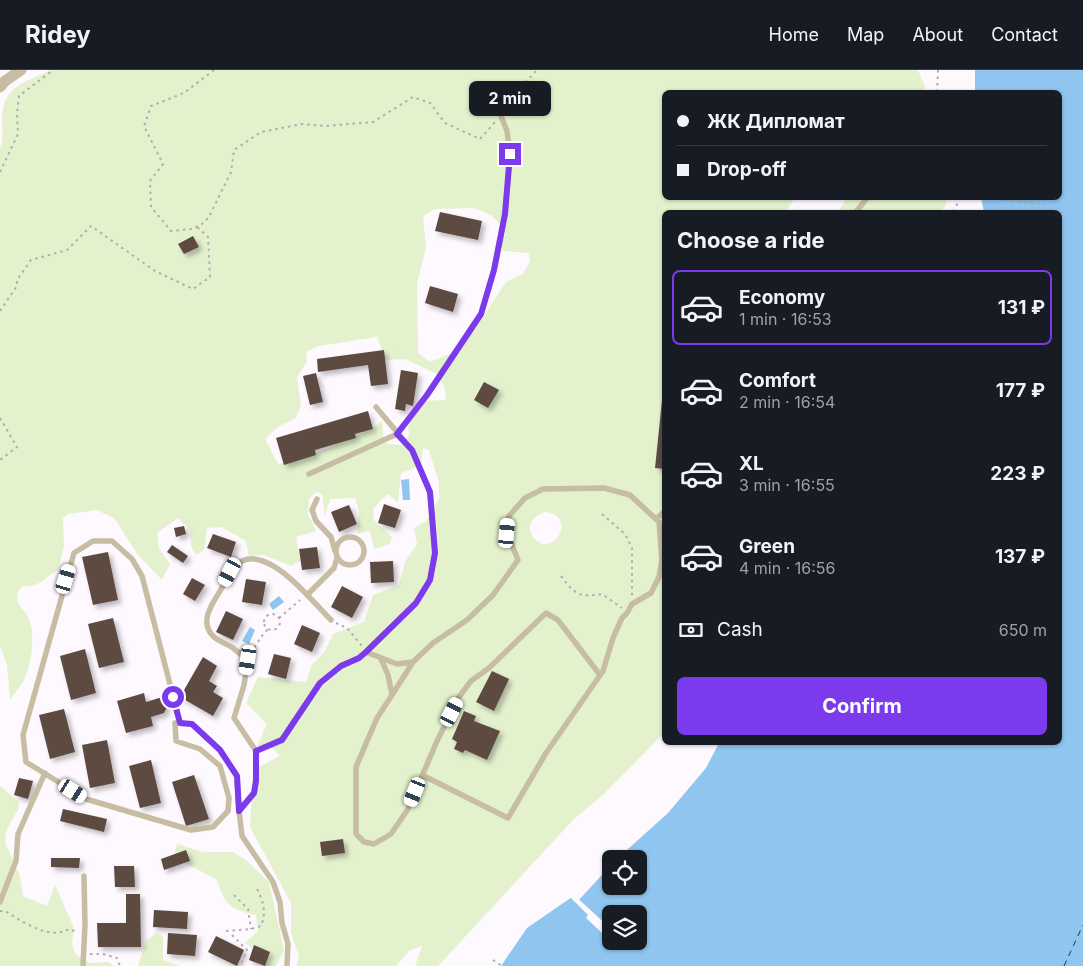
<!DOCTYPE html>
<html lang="en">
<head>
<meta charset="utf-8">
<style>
	body { margin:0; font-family:Inter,sans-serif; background:#20242c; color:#f1f3f6; height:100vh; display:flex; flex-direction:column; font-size:19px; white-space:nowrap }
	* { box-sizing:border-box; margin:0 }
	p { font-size:16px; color:#9ea1a6 }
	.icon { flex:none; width:28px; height:28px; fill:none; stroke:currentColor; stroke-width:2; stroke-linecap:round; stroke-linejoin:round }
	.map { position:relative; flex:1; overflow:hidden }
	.drawer { position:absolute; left:662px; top:140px; width:400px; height:535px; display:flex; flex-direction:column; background:#171b24; border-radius:8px; box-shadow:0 1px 4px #0004 }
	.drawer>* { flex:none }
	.guide { position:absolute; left:662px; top:20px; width:400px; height:110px; border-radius:8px; box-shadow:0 1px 4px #0004; display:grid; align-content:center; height:110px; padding:0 15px; background:#171b24 }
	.controls { position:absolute; left:602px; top:780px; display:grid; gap:10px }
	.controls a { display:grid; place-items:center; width:45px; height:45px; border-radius:8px; background:#171b24; box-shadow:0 1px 4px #0004; font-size:25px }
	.end { position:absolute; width:22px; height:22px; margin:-11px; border:6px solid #7c3aed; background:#fff; box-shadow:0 0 0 2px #fff }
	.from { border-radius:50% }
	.bubble { position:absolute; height:35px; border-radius:8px; background:#171b24; box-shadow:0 1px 4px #0004; font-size:16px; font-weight:700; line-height:35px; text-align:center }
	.car { position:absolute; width:15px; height:30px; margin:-15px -8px; border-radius:6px; box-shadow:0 0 4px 1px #0007; background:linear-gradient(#fff 24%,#345 0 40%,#fff 0 76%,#345 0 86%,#fff 0) }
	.guide b { display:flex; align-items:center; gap:18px; height:48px; font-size:19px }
	.guide b+b { border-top:1px solid #363941 }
	.guide i { width:12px; height:12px; background:#f1f3f6 }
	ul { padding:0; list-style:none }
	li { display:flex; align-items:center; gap:15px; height:75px; margin:0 10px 8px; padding:0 5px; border:2px solid transparent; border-radius:8px }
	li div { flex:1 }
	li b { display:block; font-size:19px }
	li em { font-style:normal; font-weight:700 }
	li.current { border-color:#7c3aed }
	li>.icon { width:45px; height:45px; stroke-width:1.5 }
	h2 { padding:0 15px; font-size:22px; line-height:60px }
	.pay { display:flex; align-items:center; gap:12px; height:55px; padding:0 15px; font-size:19px }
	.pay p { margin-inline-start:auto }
	.primary-button { display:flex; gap:10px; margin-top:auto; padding:10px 15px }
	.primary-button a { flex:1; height:58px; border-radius:8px; background:#7c3aed; color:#fff; font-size:20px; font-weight:700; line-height:58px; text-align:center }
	header { display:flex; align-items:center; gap:30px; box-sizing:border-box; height:70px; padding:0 25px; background:#171b24; border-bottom:1px solid #363941 }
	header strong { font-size:24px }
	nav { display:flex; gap:28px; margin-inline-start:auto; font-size:18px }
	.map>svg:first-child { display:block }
	.green { fill:#e3f2cd; fill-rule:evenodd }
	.water { fill:#8fc5ef; fill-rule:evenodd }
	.pier { fill:#fef8ff }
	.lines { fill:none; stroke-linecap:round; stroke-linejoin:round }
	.ferry { stroke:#153f5b; stroke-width:1; stroke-dasharray:6 5; stroke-linecap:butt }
	.building { fill:#5d4c43; filter:url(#shadow) }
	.path { stroke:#b1acb2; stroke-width:2; stroke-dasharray:2.5 4; stroke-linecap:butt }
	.service { stroke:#c6bda3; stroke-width:5.5 }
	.minor { stroke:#c6bda3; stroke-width:11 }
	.route { stroke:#7c3aed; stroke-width:6 }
</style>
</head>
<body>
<header>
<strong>Ridey</strong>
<nav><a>Home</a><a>Map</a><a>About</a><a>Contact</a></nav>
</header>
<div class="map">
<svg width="1083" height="896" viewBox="0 0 1083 896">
	<defs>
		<filter id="shadow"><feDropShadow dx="3.5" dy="3.5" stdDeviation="2.5" flood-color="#0004"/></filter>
	</defs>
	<rect width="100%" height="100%" fill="#fef8ff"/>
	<path class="green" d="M51,0H918L925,17L924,22H665V128H795L786,141L787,142H665V330H662L655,398L665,399V662L605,723L573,750L438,896H415L422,876L409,881L396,896H296L299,887L291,863V833L250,757L253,700L280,686L269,675L257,676L267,654L246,633L258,607L306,612L311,596L325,581L333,564L364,552L373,525L399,515L405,492L417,474L414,458L426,451L439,428V413L429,380L423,378L421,396L401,403L398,432L387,424L373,439L374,450L392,467L390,474L374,479L370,461L357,464L359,441L355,428L330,429L325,446L322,424L316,422L309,429L308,444L316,461L296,467L300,491L291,496L264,485L249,486L246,471L221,457L207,458L204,480L196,485L191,476L190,460L178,448L157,463L159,478L170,494L162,510L138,485L115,449L97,440L68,444L63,448L64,476L58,500L36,515L21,517C10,535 26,537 30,552C35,565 31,598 24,610C20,617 15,623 10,629L7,595L0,576V78C4,70 2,60 2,51C2,16 24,13 51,0ZM474,138L491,145L502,156V181L529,183L530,191L523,204L506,212L481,250L466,262L461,279L430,292L418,283L417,214L426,177L423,146L434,139ZM178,174L198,177L184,184ZM377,267L385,290L405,289L437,304L445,319L446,330L421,331L408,351L409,366L400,375L384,373L382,351L372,359L303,389L278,394L265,369L279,356L295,349L301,336L297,307L307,292L306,282L319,276ZM546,442C579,447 552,490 534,468C524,457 534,444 546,442ZM464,641L476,646L474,651L499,661L487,690L465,680L463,683L454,679L457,672L452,669Z
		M847,128H945L947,133L941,142H838Z
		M0,716L18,731L19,738L6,761L5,772L20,806L23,826L47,836L55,815L74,858L72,874L76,885L90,893L108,892L114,896H0Z
		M177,774L203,782H232L245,789L269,812L284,880L276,896H263L265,887L245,873L258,861L256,845C227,839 226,834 216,809L183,792L175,783Z
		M156,863L163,866V890L180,896H138L146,871Z"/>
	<path class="water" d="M975,0H1083V896H501L527,858L572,827L578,831L611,795V816H639V789H617L668,743L706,698L719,673L1060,672V142H984L981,128H1060V22H975ZM611,844H639V871H611Z
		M409,409L410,430H403L401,410Z
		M279,526L284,532L273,540L269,534Z
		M250,557L255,560L249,574L242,571Z"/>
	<path class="pier" d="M573,824L611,859V871H625L619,879L586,848L588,845L569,826Z"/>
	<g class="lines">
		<path class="ferry" d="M1064,896L1083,855"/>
	</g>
	<path class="building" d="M440,142L482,151L478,170L435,161Z
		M193,166L199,177L184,184L178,174Z
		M430,216L458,224L453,242L425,233Z
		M384,280L388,314L371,316L368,295L318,302L317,289Z
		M401,300L418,303L413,336L406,334L405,341L395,339Z
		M316,303L323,332L310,335L303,306Z
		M484,312L499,320L488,338L474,330Z
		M662,330H665V399L655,398Z
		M368,341L373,359L355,364L356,368L315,380L316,385L284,395L276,368Z
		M384,434L401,440L395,458L378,453Z
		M349,435L357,454L339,462L331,442Z
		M184,456L186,464L176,467L174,458Z
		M213,464L236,472L231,487L207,478Z
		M172,475L188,486L183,493L167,482Z
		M317,477L320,498L302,500L299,479Z
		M108,482L118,530L93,535L82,487Z
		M393,491L394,512L371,513L370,492Z
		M192,508L205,515L195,531L183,524Z
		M246,509L266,512L262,535L242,532Z
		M342,516L363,527L352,548L331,537Z
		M226,541L243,549L233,570L216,562Z
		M113,548L124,592L99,598L88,554Z
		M302,555L320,563L312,582L294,574Z
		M85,579L96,623L71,630L60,586Z
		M274,584L291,588L286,609L268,604Z
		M203,587L217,596L209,611L217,616L213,622L223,628L213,646L180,627Z
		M492,601L509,609L494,641L476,632Z
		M144,623L146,632L159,628L163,630L166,634V639L164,643L151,647L153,656L126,663L117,631Z
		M64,639L75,682L50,689L39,645Z
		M464,641L476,646L474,651L500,661L487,690L465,680L463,683L454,679L457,672L452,669Z
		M107,670L115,713L90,718L82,675Z
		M151,690L161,733L140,738L129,696Z
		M194,705L209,749L186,756L172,712Z
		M19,708L33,711L28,729L14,725Z
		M63,739L107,749L104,762L60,751Z
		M343,769L345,783L322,786L320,772Z
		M186,780L190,791L164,800L161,789Z
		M51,788H80L79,798L51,797Z
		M114,796H134L135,817H115Z
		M126,824H140L141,877H98L97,853H126Z
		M154,840L188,842L187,859L153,857Z
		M168,863L197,865L195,886L167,884Z
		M216,866L244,880L237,896L208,882Z
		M254,875L270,882L265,896L249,890Z"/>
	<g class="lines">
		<path class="path" d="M214,0L184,23L151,36L144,56L163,94L150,111L151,137L171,161L191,159L201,155L209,147L231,102L234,80L261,62L302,54L326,56L373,52L413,27L430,33L445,53L480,69L496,51
			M937,22L938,0
			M503,36L537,0
			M0,102L18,64L17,43L19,26L53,0
			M992,128L1049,135
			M954,142L957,134L955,128
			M0,241L17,216V210L31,190L67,180L91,156L155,201L193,219L210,207L208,167L197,157
			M0,348L17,377L0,390
			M602,444L625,464L632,478V527
			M561,506C574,524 580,528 602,524L622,538
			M264 552a8 8 0 1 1 16 0a8 8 0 1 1-16 0Z
			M279,548L300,530
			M336,553L347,558L362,576
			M251,583L261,567L268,559
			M234,825L248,839L251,859
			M0,841H5C22,851 49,871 69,859L77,862
			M226,861L251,859L261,856C267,842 263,830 256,817
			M232,865L247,880L240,896
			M90,884H103L117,888L120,896
			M493,890L502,896"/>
		<path class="service" d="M856,142L867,128
			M309,404L397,364L427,325L481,244L494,200L505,144L510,84L507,61L499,41
			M317,429L312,440L316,451L331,467L335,481
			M656,449L665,441
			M336 481a14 14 0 1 1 28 0a14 14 0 1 1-28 0Z
			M307,525L334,498L337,488
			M366,582L397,594L413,592
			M381,589L388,605L392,625L377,648L356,697V764L364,772L374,774L391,764L408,739L437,671L459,627L471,611L489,598L546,543L558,550L600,605
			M392,625L413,592L433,573L467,550L493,525L518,490L507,463L509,446L525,428L543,419L604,418L630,425L659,452L662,490L659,507L651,523L632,534L627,543L622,548L613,568L603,601L546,683L508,748L422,705
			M180,653L142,506L132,489L112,471H93L74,483L23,665L26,692L86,729L191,760L213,757L228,741L229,728L220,696L200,679L176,671L175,653L192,654L220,680L237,706L239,741
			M256,681L282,669L320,613L341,596L359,588L366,582L416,533L430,510L435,483L430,422L412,380L376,337
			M0,832L16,791L18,764L45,703
			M83,896L85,855L84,806
			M287,896L288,874L282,853L280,832L273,812L242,766L239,741L254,723L256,711V681L234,648L244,615L248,590C243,586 238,582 233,578C227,574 218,571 213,566C199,552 212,534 220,521C228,508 235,487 254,489C282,492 312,531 331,550"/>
		<path class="minor" d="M0,17L5,11L21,0"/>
	</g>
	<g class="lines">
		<path class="route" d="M173,627L180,653L192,654L220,680L237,706L239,741L254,723L256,711V681L282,670L320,613L341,596L359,588L366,582L416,533L430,510L435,483L430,422L412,380L397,364L427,325L481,244L494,200L505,144L510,84"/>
	</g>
</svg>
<div class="controls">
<a><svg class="icon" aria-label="locate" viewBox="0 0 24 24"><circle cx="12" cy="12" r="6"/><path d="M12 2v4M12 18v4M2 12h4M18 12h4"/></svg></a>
<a><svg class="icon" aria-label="layers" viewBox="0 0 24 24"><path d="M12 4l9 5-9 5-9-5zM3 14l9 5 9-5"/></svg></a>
</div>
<i class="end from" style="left:173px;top:627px"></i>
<i class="end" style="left:510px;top:84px"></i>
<div class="bubble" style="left:469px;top:11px;width:82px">2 min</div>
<i class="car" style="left:507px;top:463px;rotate:5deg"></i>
<i class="car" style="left:230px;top:502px;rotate:208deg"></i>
<i class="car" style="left:66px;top:509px;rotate:17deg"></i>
<i class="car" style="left:248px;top:590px;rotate:188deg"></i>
<i class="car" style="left:452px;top:642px;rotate:27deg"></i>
<i class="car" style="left:73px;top:721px;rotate:122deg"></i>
<i class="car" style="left:415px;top:722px;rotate:202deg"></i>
<div class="guide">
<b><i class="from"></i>ЖК Дипломат</b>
<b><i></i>Drop-off</b>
</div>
<section class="drawer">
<h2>Choose a ride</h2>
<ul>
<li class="current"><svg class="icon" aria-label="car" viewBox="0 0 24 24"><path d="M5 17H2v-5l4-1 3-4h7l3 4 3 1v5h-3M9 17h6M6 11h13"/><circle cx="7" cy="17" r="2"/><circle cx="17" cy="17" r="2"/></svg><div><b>Economy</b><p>1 min · 16:53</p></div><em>131 ₽</em></li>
<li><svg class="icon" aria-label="car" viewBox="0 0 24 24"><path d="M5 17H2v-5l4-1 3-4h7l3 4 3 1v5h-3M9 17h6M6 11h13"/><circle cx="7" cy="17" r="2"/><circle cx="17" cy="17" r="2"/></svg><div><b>Comfort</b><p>2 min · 16:54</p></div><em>177 ₽</em></li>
<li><svg class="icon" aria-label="car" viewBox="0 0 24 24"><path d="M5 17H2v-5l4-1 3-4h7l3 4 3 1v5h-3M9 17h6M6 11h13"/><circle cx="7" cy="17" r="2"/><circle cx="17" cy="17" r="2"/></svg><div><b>XL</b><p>3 min · 16:55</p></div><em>223 ₽</em></li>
<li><svg class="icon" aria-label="car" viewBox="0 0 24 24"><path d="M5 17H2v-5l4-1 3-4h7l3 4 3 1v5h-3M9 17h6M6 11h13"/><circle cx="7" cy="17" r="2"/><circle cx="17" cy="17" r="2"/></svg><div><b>Green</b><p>4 min · 16:56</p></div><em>137 ₽</em></li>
</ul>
<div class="pay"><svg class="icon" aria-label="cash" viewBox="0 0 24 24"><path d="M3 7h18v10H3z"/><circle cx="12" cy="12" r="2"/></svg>Cash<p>650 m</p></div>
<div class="primary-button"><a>Confirm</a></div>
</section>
</div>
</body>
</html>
